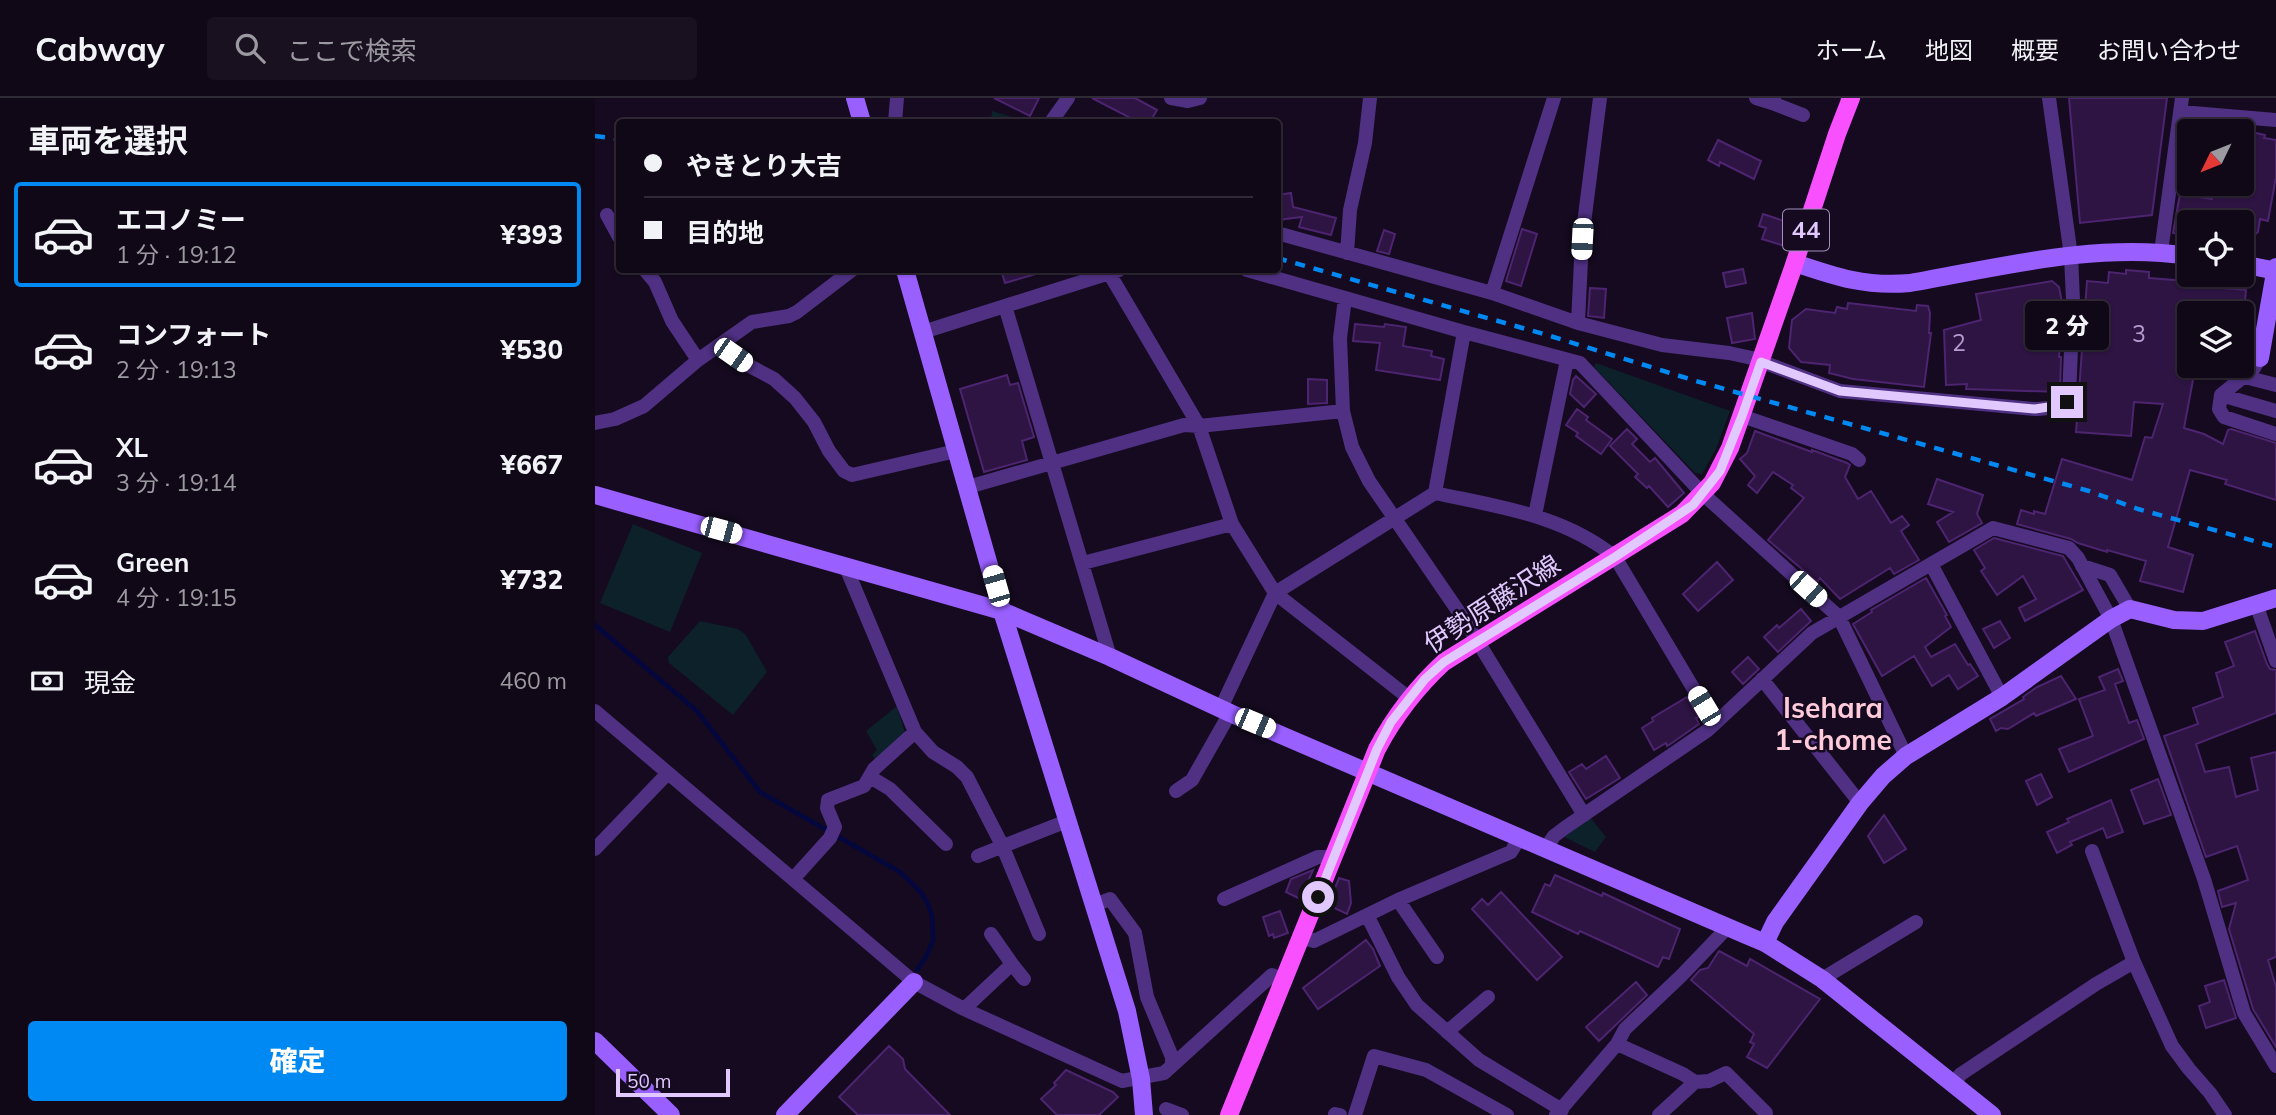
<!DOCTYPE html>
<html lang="ja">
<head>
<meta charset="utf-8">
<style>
	body { margin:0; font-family:Mulish,"Noto Sans JP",sans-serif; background:#191120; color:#f1f3f6; height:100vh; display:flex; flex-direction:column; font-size:26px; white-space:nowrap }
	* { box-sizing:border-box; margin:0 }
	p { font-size:23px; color:#9c9aa1 }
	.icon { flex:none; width:38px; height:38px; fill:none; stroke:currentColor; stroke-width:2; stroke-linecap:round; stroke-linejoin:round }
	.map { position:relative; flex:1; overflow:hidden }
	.side { display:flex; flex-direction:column; background:#100817; width:595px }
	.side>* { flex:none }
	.hud { position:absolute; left:21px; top:21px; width:665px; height:154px; border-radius:7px; box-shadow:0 2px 5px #0004,0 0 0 2px #302936; display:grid; align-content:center; height:154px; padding:0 28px; background:#100817 }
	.needle { width:46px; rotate:227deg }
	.buttons { position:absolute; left:1582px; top:21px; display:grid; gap:14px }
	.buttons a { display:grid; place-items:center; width:77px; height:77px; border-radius:7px; background:#100817; box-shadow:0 2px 5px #0004,0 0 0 2px #302936; font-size:35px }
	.scale { position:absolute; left:21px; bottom:18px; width:114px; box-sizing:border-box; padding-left:7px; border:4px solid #e1c8ff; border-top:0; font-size:19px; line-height:24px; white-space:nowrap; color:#e1c8ff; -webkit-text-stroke:5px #150a1f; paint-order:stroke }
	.end { position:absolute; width:32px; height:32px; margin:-16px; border:9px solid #e1c8ff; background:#111; box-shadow:0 0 0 4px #111 }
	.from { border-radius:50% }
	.bubble { position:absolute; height:49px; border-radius:7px; background:#100817; box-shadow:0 2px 5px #0004,0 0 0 2px #302936; font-size:23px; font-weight:800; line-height:49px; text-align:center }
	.car { position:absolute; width:21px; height:42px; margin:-21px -10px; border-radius:9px; box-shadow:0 0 5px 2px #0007; background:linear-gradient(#fff 24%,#345 0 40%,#fff 0 76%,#345 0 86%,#fff 0) }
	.hud b { display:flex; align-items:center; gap:24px; height:66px; font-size:26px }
	.hud b+b { border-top:2px solid #302936 }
	.hud i { width:18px; height:18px; background:#f1f3f6 }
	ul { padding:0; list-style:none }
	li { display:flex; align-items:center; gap:21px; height:105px; margin:0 14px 10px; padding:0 14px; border:4px solid transparent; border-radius:7px }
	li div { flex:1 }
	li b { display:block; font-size:26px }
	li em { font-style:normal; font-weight:800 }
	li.current { border-color:#0089f3 }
	li>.icon { width:63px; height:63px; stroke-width:1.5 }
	h2 { padding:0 28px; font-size:32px; line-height:84px }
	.pay { display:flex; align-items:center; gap:18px; height:77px; padding:0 28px; font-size:26px }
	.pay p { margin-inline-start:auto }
	.action { display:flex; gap:14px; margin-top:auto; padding:14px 28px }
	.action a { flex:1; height:80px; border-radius:7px; background:#0089f3; color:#fff; font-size:28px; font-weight:800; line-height:80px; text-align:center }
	header { display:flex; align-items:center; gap:42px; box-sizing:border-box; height:98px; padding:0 35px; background:#100817; border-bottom:2px solid #302936 }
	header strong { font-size:33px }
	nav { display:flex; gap:38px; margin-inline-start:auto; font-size:24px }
	.search { width:490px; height:63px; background:#191120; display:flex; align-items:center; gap:18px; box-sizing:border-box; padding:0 24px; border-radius:7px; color:#9c9aa1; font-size:26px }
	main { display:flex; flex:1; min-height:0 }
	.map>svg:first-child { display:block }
	.green { fill:#0d212a }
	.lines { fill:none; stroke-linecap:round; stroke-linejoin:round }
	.stream { stroke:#04063e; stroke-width:4.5 }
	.building { fill:#2d1442; stroke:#4d2470; stroke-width:2 }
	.street { stroke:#4f3083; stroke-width:14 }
	.secondary { stroke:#995fff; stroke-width:18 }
	.primary { stroke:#f84fff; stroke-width:18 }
	.rail { stroke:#0089f3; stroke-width:4.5; stroke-dasharray:10 9; stroke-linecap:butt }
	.route { stroke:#e1c8ff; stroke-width:9 }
	.labels { text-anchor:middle; stroke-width:5; stroke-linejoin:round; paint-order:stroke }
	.number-label { font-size:23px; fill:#b49bd0 }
	.shield { fill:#150a1f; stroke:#a48fbc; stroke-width:2 }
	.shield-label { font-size:24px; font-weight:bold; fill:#e1c8ff }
	.street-label { font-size:26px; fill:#e1c8ff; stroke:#150a1f }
	.neighbourhood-label { font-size:28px; font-weight:bold; fill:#ffcada; stroke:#150a1f }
</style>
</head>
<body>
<header>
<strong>Cabway</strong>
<div class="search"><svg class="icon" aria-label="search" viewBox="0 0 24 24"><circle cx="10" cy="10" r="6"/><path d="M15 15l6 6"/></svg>ここで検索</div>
<nav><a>ホーム</a><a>地図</a><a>概要</a><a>お問い合わせ</a></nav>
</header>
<main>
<section class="side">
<h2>車両を選択</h2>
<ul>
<li class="current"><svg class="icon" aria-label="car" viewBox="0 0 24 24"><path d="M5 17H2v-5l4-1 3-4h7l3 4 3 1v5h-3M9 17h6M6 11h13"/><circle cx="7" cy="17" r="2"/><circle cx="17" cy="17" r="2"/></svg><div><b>エコノミー</b><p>1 分 · 19:12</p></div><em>¥393</em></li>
<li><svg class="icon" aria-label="car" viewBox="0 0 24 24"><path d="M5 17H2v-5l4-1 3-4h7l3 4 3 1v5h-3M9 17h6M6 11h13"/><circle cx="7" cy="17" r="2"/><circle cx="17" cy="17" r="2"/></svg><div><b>コンフォート</b><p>2 分 · 19:13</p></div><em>¥530</em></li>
<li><svg class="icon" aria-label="car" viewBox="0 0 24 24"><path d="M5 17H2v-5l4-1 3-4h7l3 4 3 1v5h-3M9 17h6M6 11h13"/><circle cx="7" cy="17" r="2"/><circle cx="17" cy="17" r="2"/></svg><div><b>XL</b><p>3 分 · 19:14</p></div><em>¥667</em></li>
<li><svg class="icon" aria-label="car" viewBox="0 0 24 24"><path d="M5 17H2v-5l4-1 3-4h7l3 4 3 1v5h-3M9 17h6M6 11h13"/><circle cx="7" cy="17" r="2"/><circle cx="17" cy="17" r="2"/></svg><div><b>Green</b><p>4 分 · 19:15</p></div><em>¥732</em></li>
</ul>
<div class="pay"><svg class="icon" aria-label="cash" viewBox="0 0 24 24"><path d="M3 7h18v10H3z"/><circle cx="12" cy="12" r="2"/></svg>現金<p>460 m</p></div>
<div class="action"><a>確定</a></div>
</section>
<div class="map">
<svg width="1681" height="1017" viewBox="0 0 1681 1017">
	<rect width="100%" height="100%" fill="#150a1f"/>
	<path class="green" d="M397,13L434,24H396Z
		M1001,265L1135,313L1121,351L1107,376L1100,375L999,269Z
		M38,426L107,455L75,534L5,505Z
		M105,523L143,531L151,537L172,574L138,617L74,565L73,559Z
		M302,608L310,635L280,661L277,657L282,652L271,633Z
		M994,718L1011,739L1000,754L967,738Z"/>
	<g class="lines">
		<path class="stream" d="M0,527L102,613L165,694L305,774L325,793L333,806L337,818L338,842L332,857L322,872"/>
	</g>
	<path class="building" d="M399,0H444L435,18Z
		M497,0H540L562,12L555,24H543Z
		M1474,0H1572L1557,117L1485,125Z
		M1647,32L1670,37L1669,40L1681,42V79L1673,123L1665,121L1663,134L1647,146L1646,117L1612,112L1610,124H1594V137L1578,135L1585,96L1617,101L1618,94L1638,98L1642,86H1647Z
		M1123,42L1166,63L1159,81L1125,64L1124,68L1113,62Z
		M696,95L698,109L741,120L736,137L704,129L707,119L682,122V97Z
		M1168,116L1198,126L1190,148L1167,141L1171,130L1164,128Z
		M927,131L942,136L926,188L911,183Z
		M789,132L800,136L794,156L782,153Z
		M1148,171L1151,185L1131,189L1128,175Z
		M406,172H443L444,175L410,185Z
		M1531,172L1554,174V180L1605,184L1604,188L1651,192L1649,215H1594V270L1600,271L1589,330L1609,336L1628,346L1633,332L1636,331L1681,345V402L1630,386L1632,382L1595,372L1573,449L1598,457L1588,494L1545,483L1551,463L1512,452V454L1483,445L1476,441L1422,426L1426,412L1439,416V413L1450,416L1467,361L1537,382L1550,339L1557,340L1568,306L1539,304L1536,338L1481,334L1492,183L1513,185L1514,174L1531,176Z
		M1457,183L1464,189L1467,204L1464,259H1466L1465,294L1371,291L1372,286L1351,287L1349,232L1386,222L1381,196Z
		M995,190L1011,191L1009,220L993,218Z
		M1253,205L1321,213L1322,207L1333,208L1335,215L1334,235H1336L1329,289L1258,281L1234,275L1235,267L1206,264L1194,250L1197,222L1211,211L1240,215L1242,209L1252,211Z
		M1157,215L1160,241L1137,245L1132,220Z
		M760,226L789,229L790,226L811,229L808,248L837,253L836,258L849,261L845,282L781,272L785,245L758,243Z
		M412,277L415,287L423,285L439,339L427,343L432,362L389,374L365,291Z
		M981,278L1001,296L989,309L975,296L978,282Z
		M713,281L732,282V305L713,306Z
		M982,311L993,319L991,322L1017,341L1006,356L981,338L983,335L971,327Z
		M1032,331L1042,341L1037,346L1055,364L1060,360L1089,395L1073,409L1054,388L1052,390L1040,379L1043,376L1015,348Z
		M1160,333L1217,354V352L1252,365L1255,367L1250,379L1263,401L1276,393L1296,425L1307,418L1314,427L1306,433L1324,462L1299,476L1295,470L1245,501L1225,480L1222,484L1173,442L1209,400L1196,390L1198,387L1178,374L1162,395L1153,387L1160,378L1145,361L1152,355Z
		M1342,381L1388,397L1382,416L1387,425L1354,444L1342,424L1358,414L1333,406Z
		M1399,440L1468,458L1488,492L1430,523L1424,510L1441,501L1428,478L1402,497L1386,473L1390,470L1379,452Z
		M1122,464L1138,482L1103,513L1088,496Z
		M1331,480L1352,517L1350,518L1356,529L1330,549L1336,559L1360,546L1373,567L1375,566L1383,578L1363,591L1354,577L1337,588L1319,558L1287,578L1258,526L1277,514L1276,512Z
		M1206,511L1216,523L1183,554L1169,539L1182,527L1184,530Z
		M1405,523L1415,540L1399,550L1388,531Z
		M1660,533L1672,566L1675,571L1681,572V615L1601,646L1610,674L1634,669L1641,699L1663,692L1656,660L1681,654V859L1673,862L1681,889V949L1658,911L1634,831L1641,805L1627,809L1623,793L1653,782L1642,748L1611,759L1569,638L1603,626L1598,610L1628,599L1621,575L1639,568L1630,544Z
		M1153,559L1164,571L1148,586L1137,574Z
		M1523,571L1528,583L1520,586L1534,625L1542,622L1549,641L1474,674L1464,651L1498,638L1484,601L1510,592L1504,579Z
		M1466,578L1481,601L1441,618L1439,615L1413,631L1406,630L1401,633L1395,621L1429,601L1428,599L1442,589Z
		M1092,599L1104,619L1101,620L1104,626L1074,647L1072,648L1071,645L1059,652L1047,630L1058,623L1057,620Z
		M1011,658L1025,680L991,701L974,674L987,666L991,671Z
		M1446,676L1457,699L1442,707L1431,683Z
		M1563,681L1576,717L1549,726L1536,692Z
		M1516,702L1528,734L1512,740L1508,730L1475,744L1477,747L1462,755L1452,734L1474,724L1472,721Z
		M1289,717L1311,751L1289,765L1273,738Z
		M718,772L705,801L691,794L696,781Z
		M960,777L1007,798L1008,795L1085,831L1074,861L1068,859L1063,869L985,833L983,836L937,814L950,786L955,788Z
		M744,780L754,783L756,805L752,816L733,807Z
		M906,794L967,859L942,882L877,811L887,801L893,807Z
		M685,813L693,835L679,840L678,836L674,838L668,819Z
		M771,842L778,851L785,868L723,911L708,890Z
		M1124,853L1152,868L1155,861L1225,901L1172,970L1152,959L1159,946L1155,944L1159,936L1096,882L1105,872L1113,870Z
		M1629,882L1641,920L1611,930L1604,908L1615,904L1610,888Z
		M1041,884L1052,897L1004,943L991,929Z
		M294,948L308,961L310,971L355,1017H263L244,999Z
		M471,972L518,994L523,999L504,1017H462L446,1001L461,987L459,985Z"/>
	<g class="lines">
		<path class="street" d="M576,0L593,3L605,0
			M1161,0L1177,5L1179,0
			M1177,5L1208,17
			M1586,14L1681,22
			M300,24L302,0
			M456,24L473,0
			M12,117L24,139
			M682,135L897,195L983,225L1067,247L1134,255L1157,260L1245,293L1440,311C1452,310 1469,311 1474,299L1478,202L1476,158L1454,0
			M1566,154L1587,0
			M752,155L755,112L770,45L775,0
			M50,172L60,184L77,223L103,262
			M652,172L869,234L985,265L1108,396L1244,519L1311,658
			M514,175L604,328L637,426L680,495L814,600
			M897,195L959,0
			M750,200L745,240L748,313L757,349L774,383L872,526L989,717
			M410,208L515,559
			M983,225L987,141L1005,0
			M328,234L524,172
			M124,247L151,266L179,281L200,300L219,324L234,353L249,373L257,377L361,353
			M1665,260L1659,270L1626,297L1624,311L1629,319L1681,336
			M1650,279L1681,287
			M1626,297L1681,313
			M1147,318L1257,356L1264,362
			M0,325L20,321L49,308L103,262L157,224L194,218L202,214L257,172
			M373,389L589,327L604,328L748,313
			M840,395L869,234
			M940,417L972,262
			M488,465L637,426
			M1336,466L1407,599
			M250,467L320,634L338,654L362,669L372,679L407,747L444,836
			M1487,468L1515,477L1535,511
			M1661,506L1681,563
			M1167,581L1265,705
			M626,610L680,495L840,395C904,409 968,417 1020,459L1119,625
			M0,613L319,884L369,911L527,983L569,975L677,877L689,882
			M275,679L295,691L351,746
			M581,693L597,682L635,615
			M951,750L959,738L971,729L1113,632L1217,535L1398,430L1474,450L1483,460L1516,521L1609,781L1649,915L1681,968
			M0,751L73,675
			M1497,753L1539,864L1577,948L1594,971L1615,995L1630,1017
			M383,758L472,723
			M198,781L235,740L240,729L232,710L233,702L269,688L279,671L320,634
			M629,801L723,759H739
			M803,802L842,859
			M499,807L515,801L540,835L552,899L577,959V966
			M772,817L803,879L822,907L884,962L967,1012
			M706,839L719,843L803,802L916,754L925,739
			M417,866L429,881
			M1227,881L1321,824
			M369,911L417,866L396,836
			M852,934L893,899
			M1022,946L1088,976L1100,984L1064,1017
			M1100,984L1114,983L1131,975L1171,1015
			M1358,985L1366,976L1501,886L1539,864
			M571,1011L587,1017
			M740,1016L745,1017
			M760,1017L779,958L831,972L912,1017
			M961,1017L1022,946L1030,931L1086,878L1133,829"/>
		<path class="secondary" d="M260,0L267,24
			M1200,165C1241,179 1271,189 1315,185C1407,169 1501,144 1594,158
			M1647,166L1681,173
			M310,172L407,513L532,913L546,981L549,1017
			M1665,260L1681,169
			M0,397L407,513L515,559L635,615L1151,837L1170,845L1227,881L1397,1017
			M1170,845L1180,824L1265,705L1288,678L1311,658L1407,599L1516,521L1535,511L1579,522L1608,523L1681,500
			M0,943L76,1017
			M190,1017L319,884"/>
		<path class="primary" d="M634,1017L782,651C800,617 821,590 849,564L1087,416L1117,385L1135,350L1198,170L1242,36L1256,0"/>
		<path class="rail" d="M0,38L24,41
			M682,160L952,237L1101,283L1494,393L1543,411L1681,449"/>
	</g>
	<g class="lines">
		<path class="route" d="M723,799L782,651L796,624L830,581L849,564L1020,459L1098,407L1125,373L1147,318L1166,264L1245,293L1440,311L1467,307L1472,304"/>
	</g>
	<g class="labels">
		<g class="number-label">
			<text x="1544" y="244">3</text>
			<text x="1364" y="253">2</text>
		</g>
		<rect class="shield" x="1188" y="111.5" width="46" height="41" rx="5"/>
		<g class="shield-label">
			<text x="1211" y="140">44</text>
		</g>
		<g class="street-label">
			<text transform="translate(897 506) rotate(-33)" y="9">伊勢原藤沢線</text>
		</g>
		<g class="neighbourhood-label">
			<text x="1238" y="620">Isehara<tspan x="1238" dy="32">1-chome</tspan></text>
		</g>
	</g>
</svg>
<div class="buttons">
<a><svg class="needle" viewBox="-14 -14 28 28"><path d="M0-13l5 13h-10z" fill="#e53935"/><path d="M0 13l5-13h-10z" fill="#9c9aa1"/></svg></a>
<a><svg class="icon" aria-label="locate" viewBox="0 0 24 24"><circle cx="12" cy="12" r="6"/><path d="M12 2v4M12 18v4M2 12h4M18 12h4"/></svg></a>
<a><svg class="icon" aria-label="layers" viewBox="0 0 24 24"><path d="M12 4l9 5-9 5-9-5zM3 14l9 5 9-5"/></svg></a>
</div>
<div class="scale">50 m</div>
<i class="end from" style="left:723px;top:799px"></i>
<i class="end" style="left:1472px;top:304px"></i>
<div class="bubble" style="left:1430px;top:203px;width:84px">2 分</div>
<i class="car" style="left:987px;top:141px;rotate:183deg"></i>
<i class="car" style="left:138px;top:257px;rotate:125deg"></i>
<i class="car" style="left:126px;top:432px;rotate:105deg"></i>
<i class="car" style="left:401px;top:488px;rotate:344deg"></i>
<i class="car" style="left:1213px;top:491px;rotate:132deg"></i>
<i class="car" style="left:1109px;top:608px;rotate:329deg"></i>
<i class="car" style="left:660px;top:625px;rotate:113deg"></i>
<div class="hud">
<b><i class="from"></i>やきとり大吉</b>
<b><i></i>目的地</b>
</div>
</div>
</main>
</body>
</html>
